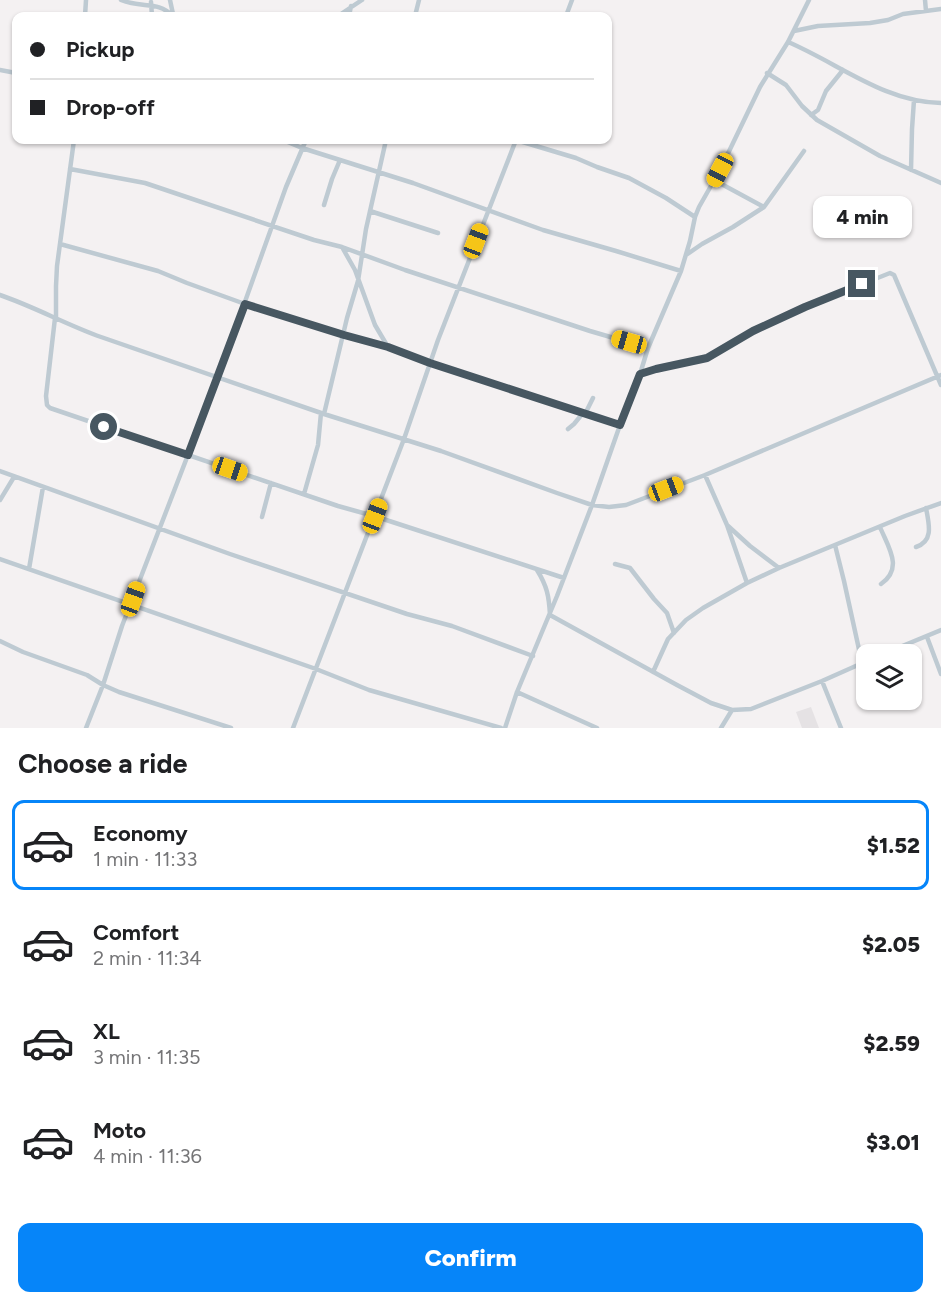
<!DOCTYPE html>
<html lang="en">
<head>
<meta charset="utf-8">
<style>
	body { margin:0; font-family:Figtree,sans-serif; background:#f6f6f6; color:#202124; height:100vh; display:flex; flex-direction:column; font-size:22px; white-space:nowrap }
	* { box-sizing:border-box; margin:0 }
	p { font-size:20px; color:#757577 }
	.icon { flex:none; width:33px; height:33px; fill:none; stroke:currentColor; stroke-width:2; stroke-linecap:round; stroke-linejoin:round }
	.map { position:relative; height:728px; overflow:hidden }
	.details { display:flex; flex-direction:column; background:#fff; flex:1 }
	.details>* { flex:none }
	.banner { position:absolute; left:12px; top:12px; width:600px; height:132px; border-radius:12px; box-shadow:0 2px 4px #0004; display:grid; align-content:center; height:132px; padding:0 18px; background:#fff }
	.buttons { position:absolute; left:856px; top:644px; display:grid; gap:12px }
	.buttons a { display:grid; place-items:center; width:66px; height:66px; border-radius:12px; background:#fff; box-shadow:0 2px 4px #0004; font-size:30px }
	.end { position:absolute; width:27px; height:27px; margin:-14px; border:8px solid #475761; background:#fff; box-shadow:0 0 0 3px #fff }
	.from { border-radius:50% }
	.bubble { position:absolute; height:42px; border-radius:12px; background:#fff; box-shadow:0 2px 4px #0004; font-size:20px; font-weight:800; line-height:42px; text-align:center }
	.car { position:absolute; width:18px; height:36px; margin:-18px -9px; border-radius:8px; box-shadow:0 0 4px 2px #0007; background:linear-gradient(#f5c518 24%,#345 0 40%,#f5c518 0 76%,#345 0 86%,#f5c518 0) }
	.banner b { display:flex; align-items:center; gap:21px; height:57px; font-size:22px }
	.banner b+b { border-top:2px solid #e0e0e0 }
	.banner i { width:15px; height:15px; background:#202124 }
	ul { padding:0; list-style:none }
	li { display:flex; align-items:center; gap:18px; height:90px; margin:0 12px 9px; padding:0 6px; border:3px solid transparent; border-radius:12px }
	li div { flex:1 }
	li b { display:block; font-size:22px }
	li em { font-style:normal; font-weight:800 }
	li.on { border-color:#0685f9 }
	li>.icon { width:54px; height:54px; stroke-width:1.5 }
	h2 { padding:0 18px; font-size:27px; line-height:72px }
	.action { display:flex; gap:12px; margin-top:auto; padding:12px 18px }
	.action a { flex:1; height:69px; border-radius:12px; background:#0685f9; color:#fff; font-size:24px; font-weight:800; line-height:69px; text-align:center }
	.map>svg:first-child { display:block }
	.education { fill:#e5e2e4 }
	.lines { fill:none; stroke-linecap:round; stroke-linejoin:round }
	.street { stroke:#becad2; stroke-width:4.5 }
	.route { stroke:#475761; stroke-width:8 }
</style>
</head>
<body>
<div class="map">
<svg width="941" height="728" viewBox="0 0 941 728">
	<rect width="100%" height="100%" fill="#f4f1f2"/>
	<path class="education" d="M811,707L819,728H802L796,712Z"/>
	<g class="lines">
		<path class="street" d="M121,0C143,9 157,0 173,16
			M170,0L173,14
			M925,0L926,11
			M151,2L152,16
			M85,16L86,0
			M338,16L362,0
			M349,16L351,6
			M415,16L419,0
			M566,16L572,0
			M794,31L818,26L870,23L888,20L903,14L941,9
			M788,42C838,63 884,102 941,103
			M0,70L16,73
			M767,73L786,85L802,106L817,120L880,156L941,183
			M811,115L818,110L826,91L843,70
			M283,140L302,148L413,183L543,230L616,251L681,271
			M516,140L576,158L597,167L629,178L666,198L695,217
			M70,169L145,183L314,240L342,247L405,270L590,331L648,348
			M911,170L912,129L914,100
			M714,180L764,207
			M324,205L332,179L340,160
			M370,211L438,233
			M60,244L158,271L187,283L245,304L344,335L388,347L430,363L620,425
			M342,247L355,270L375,325L388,347
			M686,255L702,244L733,227L764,207L804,151
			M0,295C35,307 67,325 101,337L324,414L441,451L557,493L592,505L609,507L626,505L705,475L941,375
			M55,318L46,396L47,405L50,408L338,506L374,516L564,578
			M56,318V286L57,266L74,140
			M640,374L655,369L707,358L753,331L805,307L890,273L894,275L941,385
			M324,414L347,318L358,281L366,229L386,140
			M585,414L593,398
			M568,429L574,424L583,413
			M0,471L230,554L407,614L452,626L533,656
			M705,475L727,525L747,583
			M304,494L318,445L321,413
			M0,500L14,477
			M262,517L271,483
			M727,525L750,546L779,568
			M880,527C888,547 904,568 881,584
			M835,545L844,581L862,663
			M916,547C934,541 929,524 926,508
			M0,559L316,669L369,690L501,728
			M615,564L630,568L654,599L667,613L674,633
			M29,569L43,487
			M537,570C547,586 549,596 550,615L677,685L711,703L732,710L751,709L822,681L867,661
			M927,637L941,674
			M0,641L23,652L87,675L103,685L119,692L231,728
			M883,654L941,630
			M653,672L668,639L686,620L703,608L747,583L779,568L905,516L941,503
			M822,681L841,728
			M517,692L597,728
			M86,728L103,685L122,626L218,377L286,187L306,140
			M293,728L404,439L438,340L516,140
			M505,728L517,692L557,596L592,505L620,425L640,374L648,348L681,271L690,241L695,217L699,207L720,170L760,87L788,42L809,0
			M721,728L732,710"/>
	</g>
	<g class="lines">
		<path class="route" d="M104,427L188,455L245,304L344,335L388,347L430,363L620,425L640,374L656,369L707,358L753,331L805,307L862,284"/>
	</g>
</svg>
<div class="buttons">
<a><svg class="icon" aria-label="layers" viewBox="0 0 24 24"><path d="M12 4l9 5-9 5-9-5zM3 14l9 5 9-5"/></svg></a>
</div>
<i class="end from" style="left:104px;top:427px"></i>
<i class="end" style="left:862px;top:284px"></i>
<div class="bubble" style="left:813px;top:196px;width:99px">4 min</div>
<i class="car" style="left:720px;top:170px;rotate:208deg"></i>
<i class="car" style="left:476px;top:241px;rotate:21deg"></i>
<i class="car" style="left:629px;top:342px;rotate:286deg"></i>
<i class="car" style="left:230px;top:469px;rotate:109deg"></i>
<i class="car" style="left:666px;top:489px;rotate:69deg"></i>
<i class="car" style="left:375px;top:516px;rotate:21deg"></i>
<i class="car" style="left:133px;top:599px;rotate:20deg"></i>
<div class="banner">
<b><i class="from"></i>Pickup</b>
<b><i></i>Drop-off</b>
</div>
</div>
<section class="details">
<h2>Choose a ride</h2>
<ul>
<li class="on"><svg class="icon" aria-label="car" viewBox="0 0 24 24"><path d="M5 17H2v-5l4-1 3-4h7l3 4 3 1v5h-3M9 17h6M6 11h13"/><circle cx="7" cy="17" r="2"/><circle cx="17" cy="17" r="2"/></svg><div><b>Economy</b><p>1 min · 11:33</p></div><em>$1.52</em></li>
<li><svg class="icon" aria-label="car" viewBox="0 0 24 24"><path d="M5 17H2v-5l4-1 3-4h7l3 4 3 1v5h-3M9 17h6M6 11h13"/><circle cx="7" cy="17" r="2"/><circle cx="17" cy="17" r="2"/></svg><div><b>Comfort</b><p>2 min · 11:34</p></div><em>$2.05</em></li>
<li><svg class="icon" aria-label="car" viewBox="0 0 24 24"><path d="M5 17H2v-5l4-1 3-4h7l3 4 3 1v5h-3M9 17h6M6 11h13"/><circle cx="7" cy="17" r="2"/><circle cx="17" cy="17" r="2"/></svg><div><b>XL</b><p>3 min · 11:35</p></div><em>$2.59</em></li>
<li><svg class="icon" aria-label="car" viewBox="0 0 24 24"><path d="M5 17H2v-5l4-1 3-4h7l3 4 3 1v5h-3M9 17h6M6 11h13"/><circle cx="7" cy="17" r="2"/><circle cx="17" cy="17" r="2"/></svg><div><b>Moto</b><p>4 min · 11:36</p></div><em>$3.01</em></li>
</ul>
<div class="action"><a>Confirm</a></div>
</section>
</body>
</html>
